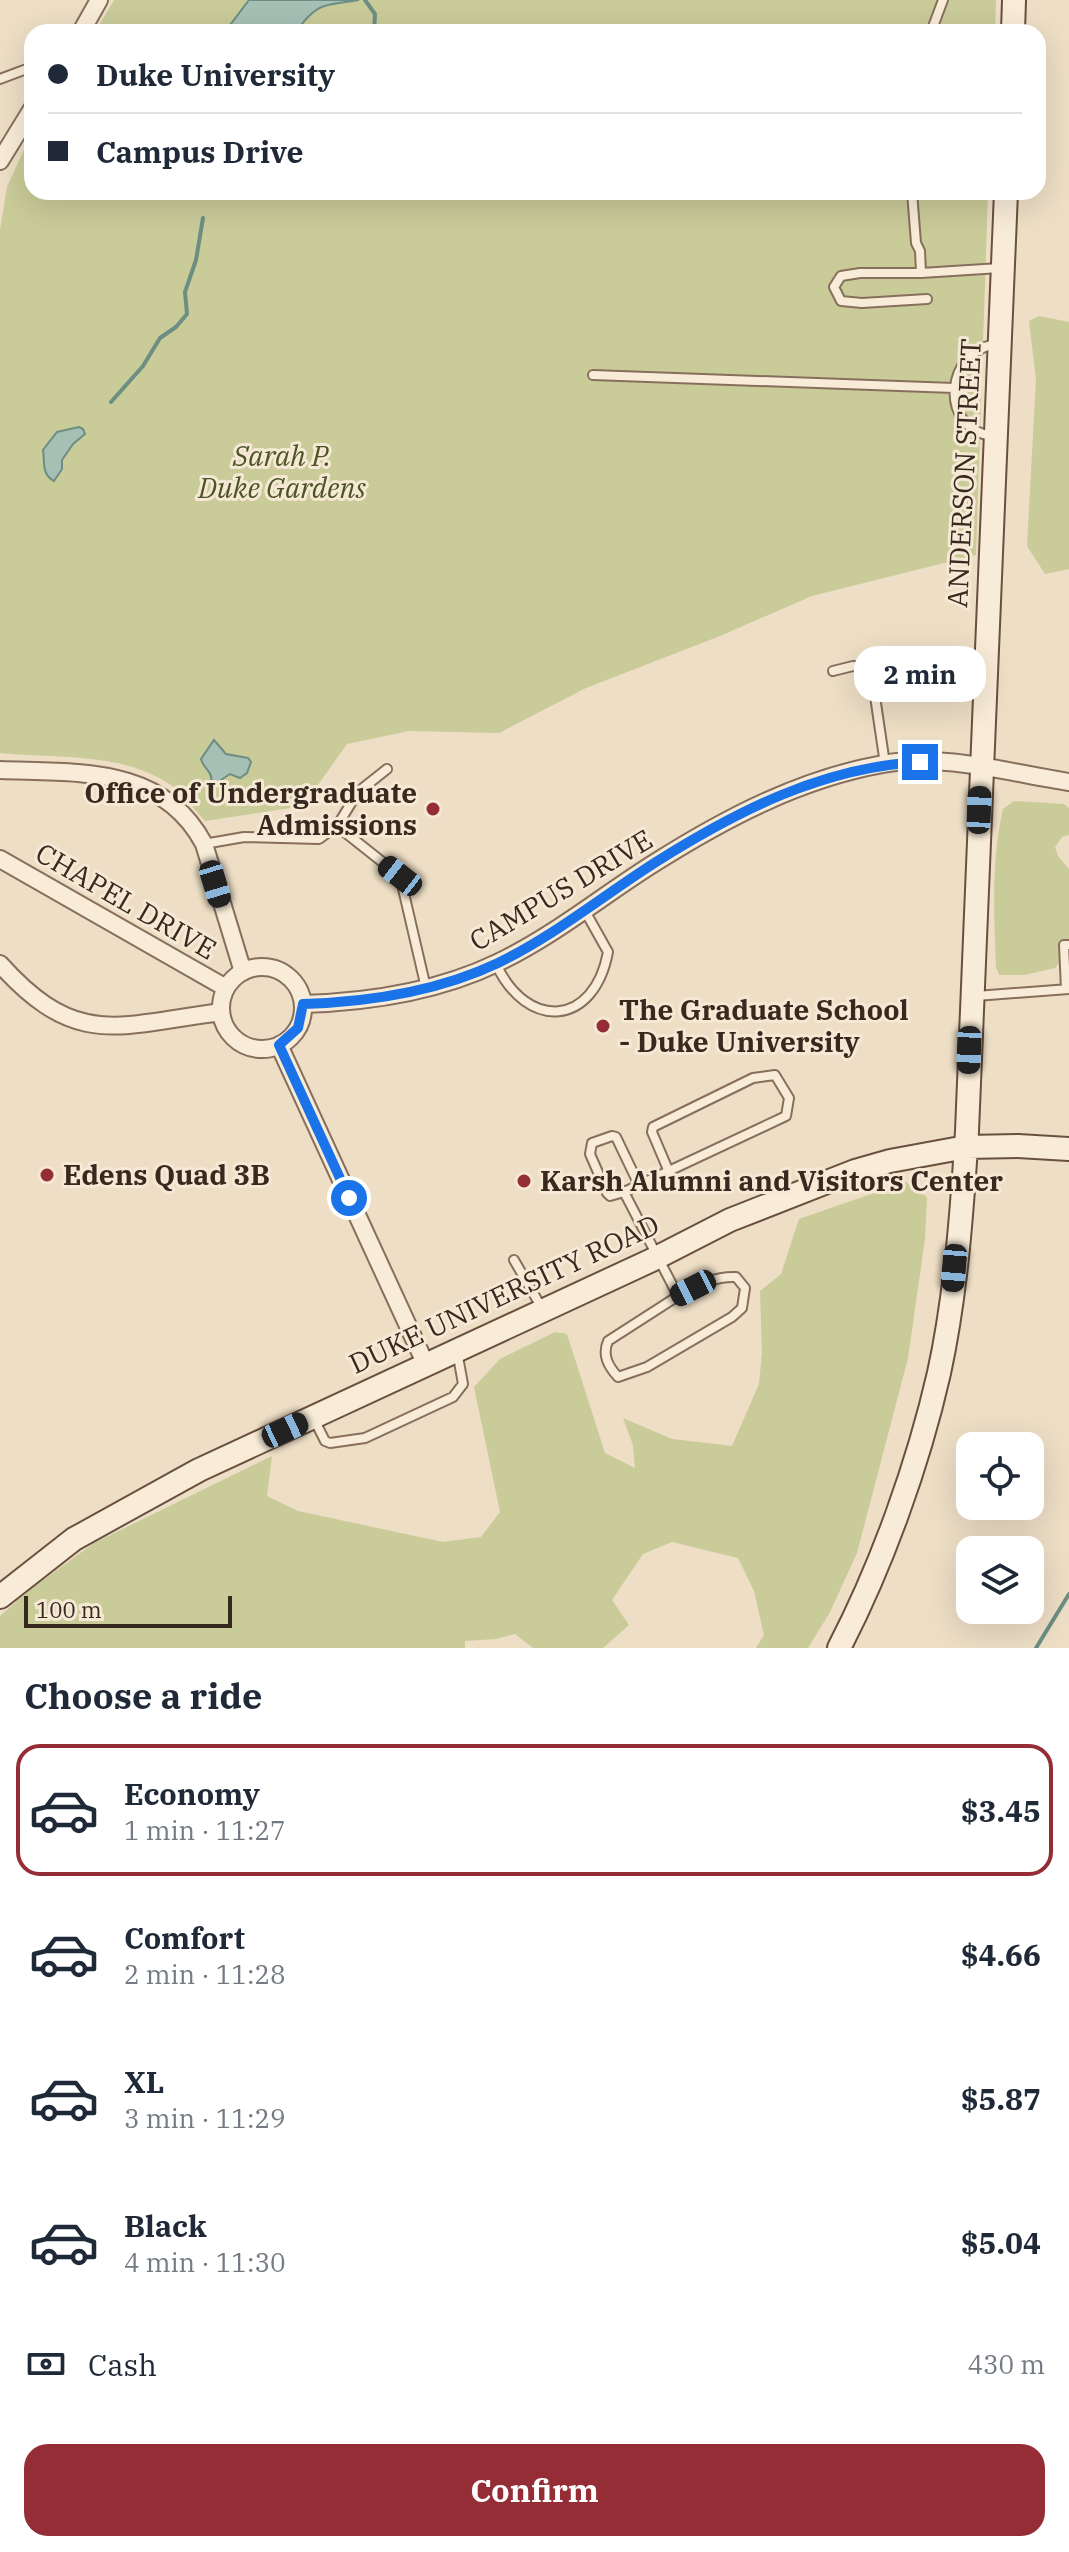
<!DOCTYPE html>
<html lang="en">
<head>
<meta charset="utf-8">
<style>
	body { margin:0; font-family:"IBM Plex Serif",serif; background:#f2f2f3; color:#1f2937; height:100vh; display:flex; flex-direction:column; font-size:30px; white-space:nowrap }
	* { box-sizing:border-box; margin:0 }
	p { font-size:26px; color:#747a83 }
	.icon { flex:none; width:44px; height:44px; fill:none; stroke:currentColor; stroke-width:2; stroke-linecap:round; stroke-linejoin:round }
	.map { position:relative; height:1648px; overflow:hidden }
	.drawer { display:flex; flex-direction:column; background:#fff; flex:1 }
	.drawer>* { flex:none }
	.guide { position:absolute; left:24px; top:24px; width:1022px; height:176px; border-radius:24px; box-shadow:0 8px 32px #0002; display:grid; align-content:center; height:176px; padding:0 24px; background:#fff }
	.fabs { position:absolute; left:956px; top:1432px; display:grid; gap:16px }
	.fabs a { display:grid; place-items:center; width:88px; height:88px; border-radius:16px; background:#fff; box-shadow:0 8px 32px #0002; font-size:40px }
	.scale { position:absolute; left:24px; bottom:20px; width:208px; box-sizing:border-box; padding-left:8px; border:4px solid #38291f; border-top:0; font-size:22px; line-height:28px; white-space:nowrap; color:#38291f; -webkit-text-stroke:6px #f5e8d4; paint-order:stroke }
	.end { position:absolute; width:36px; height:36px; margin:-18px; border:10px solid #1a73e8; background:#fff; box-shadow:0 0 0 4px #fff }
	.from { border-radius:50% }
	.bubble { position:absolute; height:56px; border-radius:24px; background:#fff; box-shadow:0 8px 32px #0002; font-size:26px; font-weight:800; line-height:56px; text-align:center }
	.car { position:absolute; width:24px; height:48px; margin:-24px -12px; border-radius:10px; box-shadow:0 0 6px 2px #0007; background:linear-gradient(#222 24%,#8ab4d8 0 40%,#222 0 76%,#8ab4d8 0 86%,#222 0) }
	.guide b { display:flex; align-items:center; gap:28px; height:76px; font-size:30px }
	.guide b+b { border-top:2px solid #e0e1e3 }
	.guide i { width:20px; height:20px; background:#1f2937 }
	ul { padding:0; list-style:none }
	li { display:flex; align-items:center; gap:24px; height:132px; margin:0 16px 12px; padding:0 8px; border:4px solid transparent; border-radius:24px }
	li div { flex:1 }
	li b { display:block; font-size:30px }
	li em { font-style:normal; font-weight:800 }
	li.current { border-color:#952d36 }
	li>.icon { width:72px; height:72px; stroke-width:1.5 }
	h2 { padding:0 24px; font-size:36px; line-height:96px }
	.pay { display:flex; align-items:center; gap:20px; height:88px; padding:0 24px; font-size:30px }
	.pay p { margin-inline-start:auto }
	.cta { display:flex; gap:16px; margin-top:auto; padding:16px 24px }
	.cta a { flex:1; height:92px; border-radius:24px; background:#952d36; color:#fff; font-size:32px; font-weight:800; line-height:92px; text-align:center }
	.map>svg:first-child { display:block }
	.green { fill:#c9cb99 }
	.water { fill:#a6c0b6; stroke:#6d8e83; stroke-width:2 }
	.lines { fill:none; stroke-linecap:round; stroke-linejoin:round }
	.stream { stroke:#6d8e83; stroke-width:4 }
	.lane-casing { stroke:#876f5b; stroke-width:12 }
	.street-casing { stroke:#876f5b; stroke-width:20 }
	.secondary-casing { stroke:#69503e; stroke-width:26 }
	.lane { stroke:#f8ecd8; stroke-width:8 }
	.street { stroke:#f8ecd8; stroke-width:16 }
	.secondary { stroke:#f8ecd8; stroke-width:22 }
	.route { stroke:#1a73e8; stroke-width:10 }
	.poi-dot { fill:#952d36; stroke:#f5e8d4; stroke-width:3 }
	.labels { text-anchor:middle; stroke-width:6; stroke-linejoin:round; paint-order:stroke }
	.park-label { font-size:28px; font-style:italic; fill:#4c5426; stroke:#f5e8d4 }
	.street-label { font-size:28px; fill:#38291f; stroke:#f5e8d4 }
	.poi-label { font-size:28px; font-weight:bold; fill:#38291f; stroke:#f5e8d4; text-anchor:start }
</style>
</head>
<body>
<div class="map">
<svg width="1069" height="1648" viewBox="0 0 1069 1648">
	<rect width="100%" height="100%" fill="#eddec5"/>
	<path class="green" d="M114,0H996L995,32H95Z
		M32,132V192H988L976,555L812,596L720,636L586,688L499,733L409,731L347,744L303,806L205,821C194,810 184,793 171,785C120,751 57,759 0,753V230L7,187Z
		M1039,316L1069,322V569L1045,574L1027,546L1036,380L1029,321Z
		M1014,801L1064,804L1069,808V835L1062,837L1055,847L1058,856L1069,869V949L1055,968L1024,975H999L996,967C994,915 991,861 1003,809Z
		M906,1182L927,1197L925,1239L908,1358L857,1553L830,1612L808,1648H756L764,1635L754,1591L738,1558L672,1542L643,1554L612,1600L629,1625L603,1648H533L515,1634L496,1639L465,1641V1648H0V1616L32,1588L94,1543L272,1456L267,1496L298,1511L443,1542L481,1537L500,1512L474,1387L500,1359L555,1332L567,1334L605,1453L635,1468L633,1445L623,1418L672,1439L732,1446L759,1384L762,1352L760,1291L781,1274L799,1219Z"/>
	<path class="water" d="M249,0H359C326,6 318,0 296,32H202L230,25Z
		M79,427L83,429L85,434L73,444L62,460V469L54,481C41,474 45,462 43,450L57,432Z
		M214,740L226,754L248,758L251,762L247,773L240,778L230,774L218,782L211,780C213,772 203,768 201,759Z"/>
	<g class="lines">
		<path class="stream" d="M365,0L375,14L374,32
			M111,402L143,366L160,338L176,327L187,314L185,292L196,260L203,218
			M1036,1648L1069,1594"/>
		<g class="lane-casing">
			<path id="lane" d="M931,32L943,0
				M0,79L32,67
				M912,192L916,243L920,251L921,273H860L841,276L834,287L841,301L862,303L927,299
				M921,273L1000,268
				M593,375L954,388
				M993,436C938,430 944,348 999,344
				M833,671L853,666L866,667L872,676L885,764
				M337,826L400,876L426,988
				M204,844L244,837L319,839L337,826L358,792L387,769
				M496,964C527,1031 594,1027 608,952L585,911
				M1066,989L1064,945H1069
				M976,996L1069,989
				M669,1172L652,1132L653,1127L753,1078L775,1075L789,1098L786,1116L624,1192L678,1296L608,1341C602,1355 608,1366 618,1377L647,1367L732,1317L742,1308L745,1288L736,1277C714,1276 697,1286 678,1296
				M624,1192L610,1196L607,1193L590,1154L592,1143L612,1136L616,1137L639,1185
				M514,1260L543,1310
				M313,1417L325,1441L330,1443L365,1438L453,1397L463,1384L457,1351"/>
		</g>
		<g class="street-casing">
			<path id="street" d="M81,32L99,0
				M0,161L32,109
				M0,770C77,773 162,765 204,844L243,972
				M0,859L226,988
				M0,964C77,1050 120,1025 221,1012
				M221 1008a41 41 0 1 1 82 0a41 41 0 1 1-82 0Z
				M303,1004C370,1002 437,992 497,963C554,936 603,895 656,862C726,818 800,779 883,764C943,753 1010,773 1069,782
				M279,1045L426,1365"/>
		</g>
		<g class="secondary-casing">
			<path id="secondary" d="M1013,32L1014,0
				M0,1597L74,1539L199,1470L652,1260L730,1220L855,1171L890,1161L966,1147L1018,1146L1069,1149
				M839,1648C882,1565 918,1465 939,1373C956,1295 962,1211 967,1131L1006,192"/>
		</g>
		<use href="#lane" class="lane"/>
		<use href="#street" class="street"/>
		<use href="#secondary" class="secondary"/>
	</g>
	<g class="lines">
		<path class="route" d="M349,1198L279,1045L298,1028L303,1004C369,1002 437,992 498,963C554,936 604,895 656,862C737,811 823,767 920,762"/>
	</g>
	<g class="poi-dot">
		<circle cx="433" cy="809" r="8"/>
		<circle cx="603" cy="1026" r="8"/>
		<circle cx="47" cy="1175" r="8"/>
		<circle cx="524" cy="1181" r="8"/>
	</g>
	<g class="labels">
		<g class="park-label">
			<text x="282" y="466">Sarah P.<tspan x="282" dy="32">Duke Gardens</tspan></text>
		</g>
		<g class="street-label">
			<text transform="translate(964 473) rotate(-87)" y="10">ANDERSON STREET</text>
			<text transform="translate(561 890) rotate(-31)" y="10">CAMPUS DRIVE</text>
			<text transform="translate(126 901) rotate(30)" y="10">CHAPEL DRIVE</text>
			<text transform="translate(504 1294) rotate(-25)" y="10">DUKE UNIVERSITY ROAD</text>
		</g>
		<g class="poi-label">
			<text x="417" y="803" text-anchor="end">Office of Undergraduate<tspan x="417" dy="32">Admissions</tspan></text>
			<text x="619" y="1020">The Graduate School<tspan x="619" dy="32">- Duke University</tspan></text>
			<text x="63" y="1185">Edens Quad 3B</text>
			<text x="540" y="1191">Karsh Alumni and Visitors Center</text>
		</g>
	</g>
</svg>
<div class="fabs">
<a><svg class="icon" aria-label="locate" viewBox="0 0 24 24"><circle cx="12" cy="12" r="6"/><path d="M12 2v4M12 18v4M2 12h4M18 12h4"/></svg></a>
<a><svg class="icon" aria-label="layers" viewBox="0 0 24 24"><path d="M12 4l9 5-9 5-9-5zM3 14l9 5 9-5"/></svg></a>
</div>
<div class="scale">100 m</div>
<i class="end from" style="left:349px;top:1198px"></i>
<i class="end" style="left:920px;top:762px"></i>
<div class="bubble" style="left:854px;top:646px;width:132px">2 min</div>
<i class="car" style="left:979px;top:810px;rotate:2deg"></i>
<i class="car" style="left:400px;top:876px;rotate:308deg"></i>
<i class="car" style="left:215px;top:884px;rotate:163deg"></i>
<i class="car" style="left:969px;top:1050px;rotate:182deg"></i>
<i class="car" style="left:954px;top:1268px;rotate:185deg"></i>
<i class="car" style="left:693px;top:1288px;rotate:243deg"></i>
<i class="car" style="left:285px;top:1430px;rotate:65deg"></i>
<div class="guide">
<b><i class="from"></i>Duke University</b>
<b><i></i>Campus Drive</b>
</div>
</div>
<section class="drawer">
<h2>Choose a ride</h2>
<ul>
<li class="current"><svg class="icon" aria-label="car" viewBox="0 0 24 24"><path d="M5 17H2v-5l4-1 3-4h7l3 4 3 1v5h-3M9 17h6M6 11h13"/><circle cx="7" cy="17" r="2"/><circle cx="17" cy="17" r="2"/></svg><div><b>Economy</b><p>1 min · 11:27</p></div><em>$3.45</em></li>
<li><svg class="icon" aria-label="car" viewBox="0 0 24 24"><path d="M5 17H2v-5l4-1 3-4h7l3 4 3 1v5h-3M9 17h6M6 11h13"/><circle cx="7" cy="17" r="2"/><circle cx="17" cy="17" r="2"/></svg><div><b>Comfort</b><p>2 min · 11:28</p></div><em>$4.66</em></li>
<li><svg class="icon" aria-label="car" viewBox="0 0 24 24"><path d="M5 17H2v-5l4-1 3-4h7l3 4 3 1v5h-3M9 17h6M6 11h13"/><circle cx="7" cy="17" r="2"/><circle cx="17" cy="17" r="2"/></svg><div><b>XL</b><p>3 min · 11:29</p></div><em>$5.87</em></li>
<li><svg class="icon" aria-label="car" viewBox="0 0 24 24"><path d="M5 17H2v-5l4-1 3-4h7l3 4 3 1v5h-3M9 17h6M6 11h13"/><circle cx="7" cy="17" r="2"/><circle cx="17" cy="17" r="2"/></svg><div><b>Black</b><p>4 min · 11:30</p></div><em>$5.04</em></li>
</ul>
<div class="pay"><svg class="icon" aria-label="cash" viewBox="0 0 24 24"><path d="M3 7h18v10H3z"/><circle cx="12" cy="12" r="2"/></svg>Cash<p>430 m</p></div>
<div class="cta"><a>Confirm</a></div>
</section>
</body>
</html>
